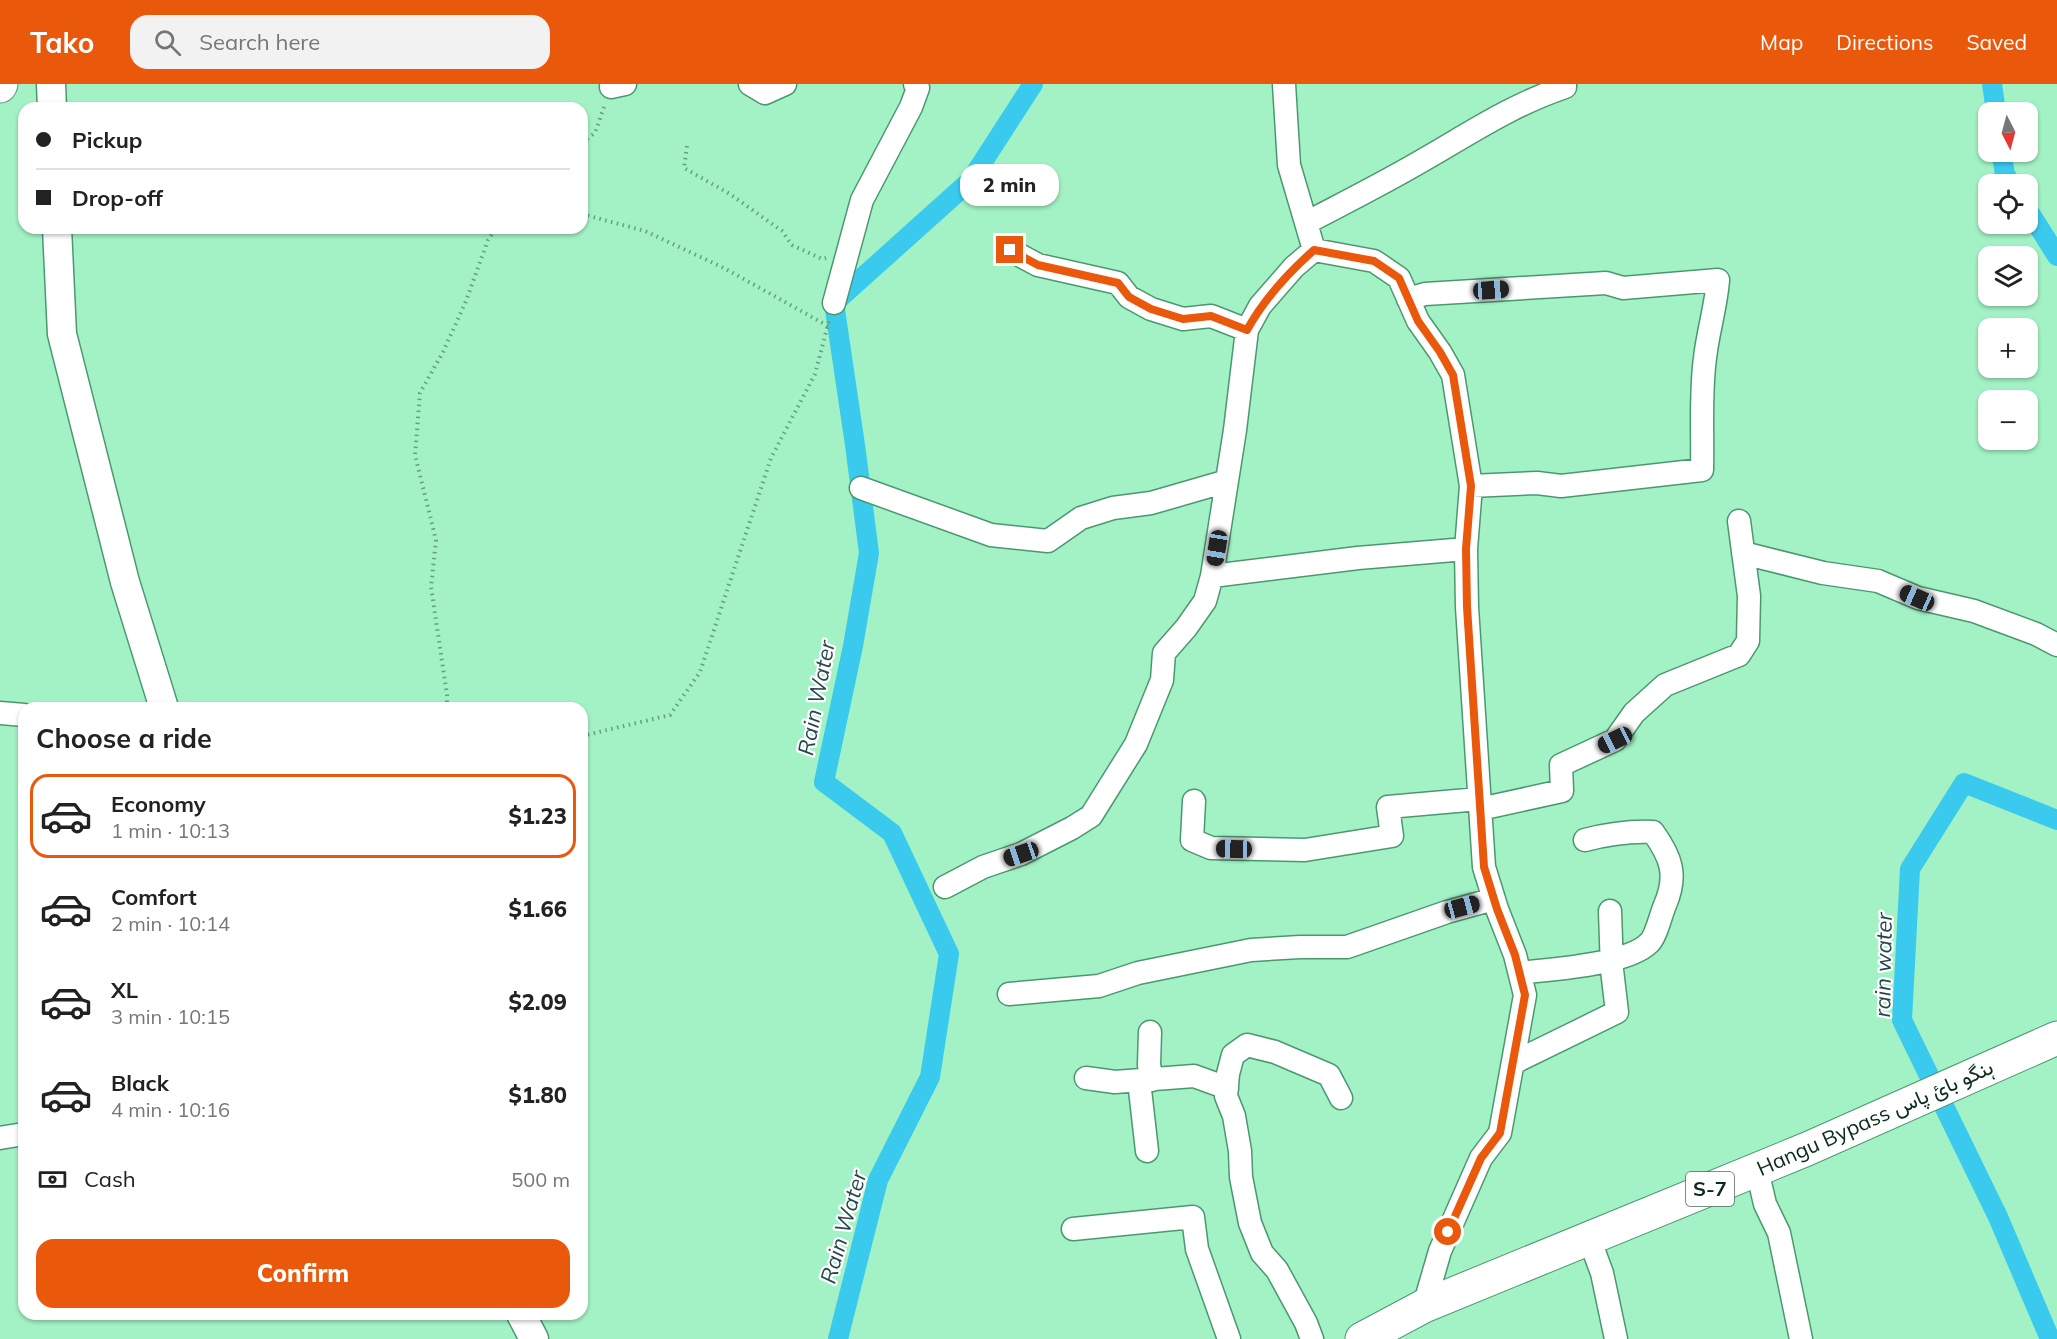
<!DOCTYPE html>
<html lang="en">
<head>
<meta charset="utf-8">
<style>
	body { margin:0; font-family:Mulish,Vazirmatn,sans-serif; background:#f2f2f2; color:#222; height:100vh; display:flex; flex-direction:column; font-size:22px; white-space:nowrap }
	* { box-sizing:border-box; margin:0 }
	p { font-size:20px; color:#767676 }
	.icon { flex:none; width:33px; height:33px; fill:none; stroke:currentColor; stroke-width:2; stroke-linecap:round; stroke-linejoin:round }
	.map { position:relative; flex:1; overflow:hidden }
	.drawer { position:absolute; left:18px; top:618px; width:570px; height:618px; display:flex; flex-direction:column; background:#fff; border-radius:18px; box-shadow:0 2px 4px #0004 }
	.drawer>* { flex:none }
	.guide { position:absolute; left:18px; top:18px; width:570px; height:132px; border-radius:18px; box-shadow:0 2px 4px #0004; display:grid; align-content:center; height:132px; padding:0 18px; background:#fff }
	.needle { width:39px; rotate:174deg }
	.fabs { position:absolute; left:1978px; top:18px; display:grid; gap:12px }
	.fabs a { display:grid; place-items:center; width:60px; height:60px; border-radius:12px; background:#fff; box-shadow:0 2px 4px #0004; font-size:30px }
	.end { position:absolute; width:27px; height:27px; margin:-14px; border:8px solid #ea580c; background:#fff; box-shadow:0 0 0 3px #fff }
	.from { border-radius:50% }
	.bubble { position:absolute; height:42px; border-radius:18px; background:#fff; box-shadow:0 2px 4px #0004; font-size:20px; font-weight:800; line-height:42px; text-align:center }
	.car { position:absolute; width:18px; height:36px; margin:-18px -9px; border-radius:8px; box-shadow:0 0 4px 2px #0007; background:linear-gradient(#222 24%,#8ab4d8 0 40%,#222 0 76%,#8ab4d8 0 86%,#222 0) }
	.guide b { display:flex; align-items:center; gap:21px; height:57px; font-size:22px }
	.guide b+b { border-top:2px solid #e0e0e0 }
	.guide i { width:15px; height:15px; background:#222 }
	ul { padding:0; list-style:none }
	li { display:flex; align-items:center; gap:18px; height:84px; margin:0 12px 9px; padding:0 6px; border:3px solid transparent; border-radius:18px }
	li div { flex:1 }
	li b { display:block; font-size:22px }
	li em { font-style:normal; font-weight:800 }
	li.on { border-color:#ea580c }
	li>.icon { width:54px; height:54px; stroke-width:1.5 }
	h2 { padding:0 18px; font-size:27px; line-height:72px }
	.pay { display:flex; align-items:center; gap:15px; height:66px; padding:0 18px; font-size:22px }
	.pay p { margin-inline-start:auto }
	.primary-button { display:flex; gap:12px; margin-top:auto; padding:12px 18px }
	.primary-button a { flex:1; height:69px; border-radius:18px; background:#ea580c; color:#fff; font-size:24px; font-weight:800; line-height:69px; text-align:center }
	header { display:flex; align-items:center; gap:36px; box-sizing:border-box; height:84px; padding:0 30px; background:#ea580c; color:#fff }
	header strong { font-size:28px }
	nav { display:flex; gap:33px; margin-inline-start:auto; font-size:21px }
	.search { width:420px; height:54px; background:#f2f2f2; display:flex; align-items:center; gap:15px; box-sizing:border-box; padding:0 21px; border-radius:18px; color:#767676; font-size:22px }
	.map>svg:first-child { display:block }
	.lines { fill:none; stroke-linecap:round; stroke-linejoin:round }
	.canal { stroke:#3acaee; stroke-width:20 }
	.minor-casing { stroke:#4b9870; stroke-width:25 }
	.tertiary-casing { stroke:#4b9870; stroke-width:31 }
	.primary-casing { stroke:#4b9870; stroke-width:35 }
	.path { stroke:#64a07f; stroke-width:4; stroke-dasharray:1.5 4.5; stroke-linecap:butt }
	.minor { stroke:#fff; stroke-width:22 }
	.tertiary { stroke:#fff; stroke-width:28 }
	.primary { stroke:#fff; stroke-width:33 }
	.route { stroke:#ea580c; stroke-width:8 }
	.labels { text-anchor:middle; stroke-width:4.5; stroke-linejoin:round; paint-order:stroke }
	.shield { fill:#fefefe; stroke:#536a5f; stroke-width:1.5 }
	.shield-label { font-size:20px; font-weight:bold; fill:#0a2b1b }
	.street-label { font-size:21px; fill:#0a2b1b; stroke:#fefefe }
	.water-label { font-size:22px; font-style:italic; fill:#28454d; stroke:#fefefe }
</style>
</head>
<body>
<header>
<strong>Tako</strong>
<div class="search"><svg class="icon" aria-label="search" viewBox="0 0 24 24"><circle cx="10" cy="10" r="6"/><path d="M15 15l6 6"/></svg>Search here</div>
<nav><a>Map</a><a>Directions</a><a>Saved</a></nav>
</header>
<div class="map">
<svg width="2057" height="1255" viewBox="0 0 2057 1255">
	<rect width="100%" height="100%" fill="#a3f2c5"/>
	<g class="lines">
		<path class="canal" d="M1992,0L1996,28
			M2001,68L2005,90L2011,100
			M2028,126L2057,172
			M838,1255L878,1096L930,993L949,870L892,749L824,698L853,562L869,469L855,361L834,219L971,96L1033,0
			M2050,1255L1998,1133L1902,936L1910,785L1964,699L2057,736"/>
		<g class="minor-casing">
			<path id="minor" d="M750,0L765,9L785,0
				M1284,0L1289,81L1314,166L1374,177L1399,194L1418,237L1440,268L1453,291L1471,402L1466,465L1467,523L1484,783L1497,825L1515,871L1525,911L1500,1049L1481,1074L1440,1167L1424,1222
				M611,3L625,0
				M1306,139C1346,118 1386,98 1425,75C1472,48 1512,21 1565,3V0
				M1010,166L1038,181L1118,199L1129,213L1151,225L1183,235L1211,232L1247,246
				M1408,215L1425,210L1606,199L1623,204L1718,196C1716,223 1708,247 1705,274C1700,311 1703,348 1702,386L1561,402L1537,399L1471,402
				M834,219L862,116L911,23L918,4L915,0
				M861,404L991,451L1048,457L1081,434L1113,424L1151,419L1227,397
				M1743,469L1823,489L1878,497L1918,514L1974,527L2036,550L2057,561
				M1212,492L1358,474L1466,465
				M0,629L24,631
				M1194,717L1192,756L1211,764L1305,766L1392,752L1388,723L1479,715
				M1480,725L1562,707L1561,681L1615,656L1634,629L1665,601L1739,571L1748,557L1749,512L1739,437
				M945,803L983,783L1021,770L1072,744L1091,732L1136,660L1162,596L1164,569L1186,544L1205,517L1212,492L1235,346L1247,246L1260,222L1294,183L1314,166
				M1520,889C1551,885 1627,881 1649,859C1656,853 1661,830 1665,821C1678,791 1671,773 1653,748C1630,747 1608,750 1585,756
				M1009,910L1099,902L1138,889L1251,866L1300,863H1347L1447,828L1494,815
				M1150,948L1149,981L1152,996
				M1513,979L1617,928L1612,886L1610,827
				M1086,994L1115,998L1194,992L1227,1004
				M1139,997L1147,1067
				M0,1054L24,1050
				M1757,1086L1765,1120L1779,1149L1801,1255
				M1073,1145L1193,1133L1197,1165L1229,1255
				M1589,1154L1602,1189L1616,1255
				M1312,1255L1306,1239L1277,1186L1262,1169L1250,1139L1241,1093L1240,1067L1234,1032L1226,1012L1228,990L1233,971L1247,961L1275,968L1329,991L1341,1014"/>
		</g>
		<g class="tertiary-casing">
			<path id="tertiary" d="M51,0L52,24
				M57,144L62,250L125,498L164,624
				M521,1230L534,1255"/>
		</g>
		<g class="primary-casing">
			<path id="primary" d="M0,2L1,0
				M1362,1255L1424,1222L1807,1065L2057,954"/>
		</g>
		<path class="path" d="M582,58L595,49L605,20
			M687,62L684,84L730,110L782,147L792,161L822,175L826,174
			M582,130L645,147L724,184L828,242
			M447,624V611L431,503L436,456L415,371L420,309L443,268L466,217L488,156L496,144
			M582,652L670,631L700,588L771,374L815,290L829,237"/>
		<use href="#minor" class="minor"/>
		<use href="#tertiary" class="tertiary"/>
		<use href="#primary" class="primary"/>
	</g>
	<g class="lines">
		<path class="route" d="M1010,166L1038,181L1118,199L1129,213L1151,225L1183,235L1211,232L1247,246C1264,215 1288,189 1314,166L1374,177L1399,194L1418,237L1440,268L1453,291L1471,402L1466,465L1467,523L1484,783L1497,825L1515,871L1525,911L1500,1049L1481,1074L1448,1148"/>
	</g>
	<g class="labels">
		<rect class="shield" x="1686" y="1088" width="48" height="34" rx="4.5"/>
		<g class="shield-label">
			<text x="1710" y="1112">S-7</text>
		</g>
		<g class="street-label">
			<text transform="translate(1875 1034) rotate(-24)" y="7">Hangu Bypass ہنگو بائ پاس</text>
		</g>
		<g class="water-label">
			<text transform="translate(816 614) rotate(-79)" y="8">Rain Water</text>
			<text transform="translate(1883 881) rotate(-89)" y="8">rain water</text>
			<text transform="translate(843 1143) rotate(-74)" y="8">Rain Water</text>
		</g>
	</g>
</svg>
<div class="fabs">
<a><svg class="needle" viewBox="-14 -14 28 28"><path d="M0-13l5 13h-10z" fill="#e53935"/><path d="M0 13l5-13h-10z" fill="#767676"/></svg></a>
<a><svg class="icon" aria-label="locate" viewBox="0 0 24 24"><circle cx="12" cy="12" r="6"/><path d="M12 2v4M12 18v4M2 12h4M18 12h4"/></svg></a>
<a><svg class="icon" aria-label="layers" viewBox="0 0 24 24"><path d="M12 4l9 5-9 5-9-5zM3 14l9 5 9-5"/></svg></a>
<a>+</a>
<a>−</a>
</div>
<i class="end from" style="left:1448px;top:1148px"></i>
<i class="end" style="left:1010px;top:166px"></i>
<div class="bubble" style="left:960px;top:80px;width:99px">2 min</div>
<i class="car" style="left:1491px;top:206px;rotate:86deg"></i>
<i class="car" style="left:1217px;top:464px;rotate:189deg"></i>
<i class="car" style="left:1917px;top:514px;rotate:294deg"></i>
<i class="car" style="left:1615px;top:656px;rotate:244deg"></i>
<i class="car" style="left:1234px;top:765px;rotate:271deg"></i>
<i class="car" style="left:1021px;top:770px;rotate:251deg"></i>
<i class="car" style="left:1462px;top:823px;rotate:75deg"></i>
<div class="guide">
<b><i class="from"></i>Pickup</b>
<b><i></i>Drop-off</b>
</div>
<section class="drawer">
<h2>Choose a ride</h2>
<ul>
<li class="on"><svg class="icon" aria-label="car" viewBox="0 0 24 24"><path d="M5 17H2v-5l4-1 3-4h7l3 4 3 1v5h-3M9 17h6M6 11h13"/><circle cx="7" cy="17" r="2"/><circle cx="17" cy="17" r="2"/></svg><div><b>Economy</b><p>1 min · 10:13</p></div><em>$1.23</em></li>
<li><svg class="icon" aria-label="car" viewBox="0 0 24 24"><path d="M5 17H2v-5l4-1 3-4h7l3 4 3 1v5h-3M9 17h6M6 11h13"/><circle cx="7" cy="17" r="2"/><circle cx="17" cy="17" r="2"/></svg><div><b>Comfort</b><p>2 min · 10:14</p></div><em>$1.66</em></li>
<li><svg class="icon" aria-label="car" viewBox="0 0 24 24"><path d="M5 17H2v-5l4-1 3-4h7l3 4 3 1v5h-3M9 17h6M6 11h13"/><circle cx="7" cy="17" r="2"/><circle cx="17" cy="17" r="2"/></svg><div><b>XL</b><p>3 min · 10:15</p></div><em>$2.09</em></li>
<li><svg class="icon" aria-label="car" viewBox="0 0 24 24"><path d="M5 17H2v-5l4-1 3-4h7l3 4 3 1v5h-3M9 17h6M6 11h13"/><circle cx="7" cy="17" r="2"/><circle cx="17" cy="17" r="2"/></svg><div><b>Black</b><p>4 min · 10:16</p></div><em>$1.80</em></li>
</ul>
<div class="pay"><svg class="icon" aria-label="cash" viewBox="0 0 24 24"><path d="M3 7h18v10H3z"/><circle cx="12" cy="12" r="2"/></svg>Cash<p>500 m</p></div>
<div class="primary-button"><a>Confirm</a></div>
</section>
</div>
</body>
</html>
